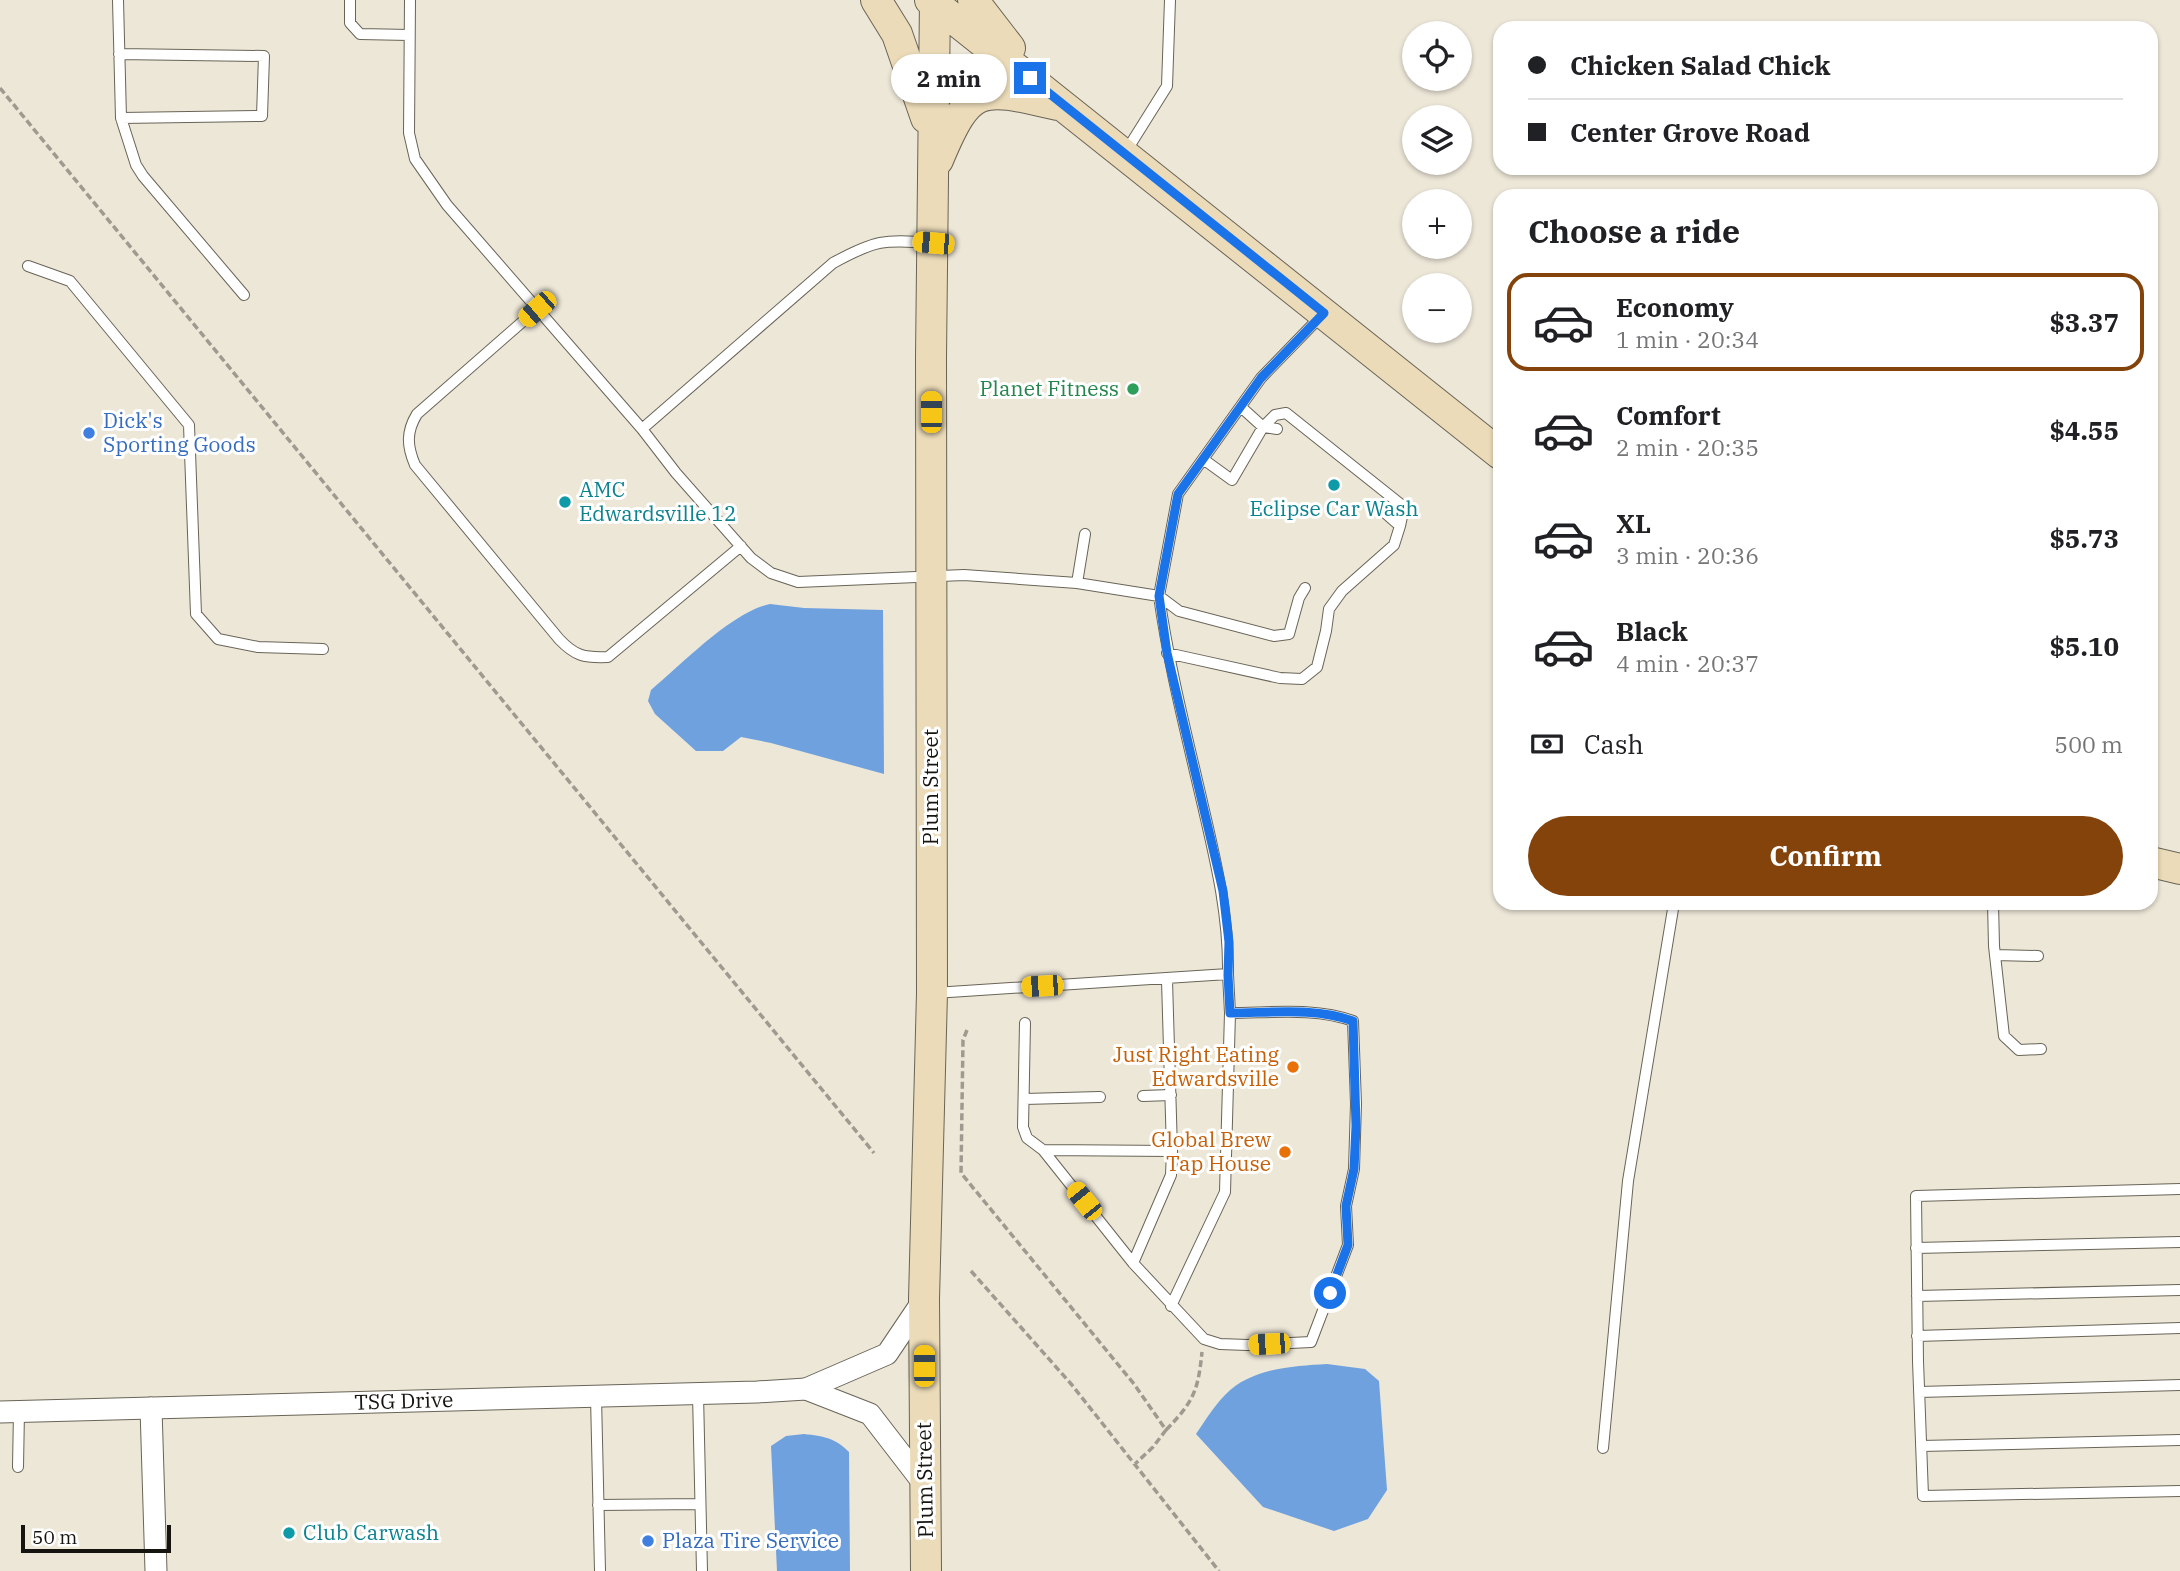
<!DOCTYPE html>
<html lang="en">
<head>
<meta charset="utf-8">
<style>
	body { margin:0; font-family:"IBM Plex Serif",serif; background:#f2f2f2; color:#202124; height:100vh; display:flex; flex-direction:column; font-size:26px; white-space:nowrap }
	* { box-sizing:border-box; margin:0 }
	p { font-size:23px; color:#757577 }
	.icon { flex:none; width:38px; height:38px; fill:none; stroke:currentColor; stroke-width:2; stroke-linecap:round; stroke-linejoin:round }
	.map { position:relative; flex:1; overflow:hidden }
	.sheet { position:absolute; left:1493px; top:189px; width:665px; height:721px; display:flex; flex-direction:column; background:#fff; border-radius:21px; box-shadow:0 2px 5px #0004 }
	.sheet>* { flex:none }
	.hud { position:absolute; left:1493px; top:21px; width:665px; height:154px; border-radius:21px; box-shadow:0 2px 5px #0004; display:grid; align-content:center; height:154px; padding:0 35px; background:#fff }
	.controls { position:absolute; left:1402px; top:21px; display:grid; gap:14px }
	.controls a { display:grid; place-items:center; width:70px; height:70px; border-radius:50%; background:#fff; box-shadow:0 2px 5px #0004; font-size:35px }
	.scale { position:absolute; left:21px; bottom:18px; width:150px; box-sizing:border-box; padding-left:7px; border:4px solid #16140f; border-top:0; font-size:19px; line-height:24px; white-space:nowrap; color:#16140f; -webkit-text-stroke:5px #fff; paint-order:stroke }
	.end { position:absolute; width:32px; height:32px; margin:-16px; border:9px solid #1a73e8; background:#fff; box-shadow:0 0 0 4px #fff }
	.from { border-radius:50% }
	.bubble { position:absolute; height:49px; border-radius:24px; background:#fff; box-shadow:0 2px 5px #0004; font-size:23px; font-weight:700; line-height:49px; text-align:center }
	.car { position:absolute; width:21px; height:42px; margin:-21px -10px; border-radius:9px; box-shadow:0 0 5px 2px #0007; background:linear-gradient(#f5c518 24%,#345 0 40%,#f5c518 0 76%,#345 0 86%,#f5c518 0) }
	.hud b { display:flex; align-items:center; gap:24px; height:66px; font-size:26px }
	.hud b+b { border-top:2px solid #e0e0e0 }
	.hud i { width:18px; height:18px; background:#202124 }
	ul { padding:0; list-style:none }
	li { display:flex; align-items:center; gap:21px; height:98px; margin:0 14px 10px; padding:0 21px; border:4px solid transparent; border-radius:21px }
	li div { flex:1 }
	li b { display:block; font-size:26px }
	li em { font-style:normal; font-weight:700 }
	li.on { border-color:#83430a }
	li>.icon { width:63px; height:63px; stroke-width:1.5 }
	h2 { padding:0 35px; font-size:32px; line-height:84px }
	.pay { display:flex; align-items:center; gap:18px; height:77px; padding:0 35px; font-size:26px }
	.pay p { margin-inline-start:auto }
	.button { display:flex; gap:14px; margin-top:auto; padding:14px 35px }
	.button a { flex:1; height:80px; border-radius:42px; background:#83430a; color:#fff; font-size:28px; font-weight:700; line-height:80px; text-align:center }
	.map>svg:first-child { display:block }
	.water { fill:#6fa1de }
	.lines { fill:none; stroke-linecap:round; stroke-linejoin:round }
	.lane-casing { stroke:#696457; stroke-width:12 }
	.street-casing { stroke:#696457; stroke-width:23 }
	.secondary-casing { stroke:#696457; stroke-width:32 }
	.path { stroke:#9f9a8f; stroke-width:3.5; stroke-dasharray:7 3.5; stroke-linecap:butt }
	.lane { stroke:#fff; stroke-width:10 }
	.street { stroke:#fff; stroke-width:21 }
	.secondary { stroke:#ebdbb8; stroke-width:30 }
	.route { stroke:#1a73e8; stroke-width:9 }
	.leisure-dot { fill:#2e9e5b; stroke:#fff; stroke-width:2.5 }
	.shop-dot { fill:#3f7fe0; stroke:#fff; stroke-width:2.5 }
	.culture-dot { fill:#0f9aa8; stroke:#fff; stroke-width:2.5 }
	.food-dot { fill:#e8710a; stroke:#fff; stroke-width:2.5 }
	.labels { text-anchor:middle; stroke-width:6; stroke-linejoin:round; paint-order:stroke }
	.leisure-label { font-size:21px; fill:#27864d; stroke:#fff; text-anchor:end }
	.shop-label { font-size:21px; fill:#366cbe; stroke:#fff; text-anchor:start }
	.culture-label { font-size:21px; fill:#0d838f; stroke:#fff; text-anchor:start }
	.street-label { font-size:21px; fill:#16140f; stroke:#fff }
	.food-label { font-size:21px; fill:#c56008; stroke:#fff; text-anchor:end }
</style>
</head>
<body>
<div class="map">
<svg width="2180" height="1571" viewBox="0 0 2180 1571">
	<rect width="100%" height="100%" fill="#ede7d8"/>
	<path class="water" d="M770,604L804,608L883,610L884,774L771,743L741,737L723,751H696L655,714L648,701L651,690C682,664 732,612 770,604Z
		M1327,1364L1365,1369L1379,1381L1387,1490L1368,1519L1334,1531L1263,1507L1196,1434C1205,1421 1214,1406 1225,1395C1251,1368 1293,1366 1327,1364Z
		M804,1434C824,1436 835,1438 849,1452L850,1571H777L771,1446L786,1436Z"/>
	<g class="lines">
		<g class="lane-casing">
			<path id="lane" d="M118,0L121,118L262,116L264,56L119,54
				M350,0V23L360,34L409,35
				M410,0L409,133L415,159L447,205L642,429
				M121,118L136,165L143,176L244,295
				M1125,153L1167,86L1170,0
				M931,243C884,239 875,240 833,263L642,429L676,473L751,558L771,573L798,582L964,575L1077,583L1159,596C1169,667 1187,736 1203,806C1216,862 1229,916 1228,974L934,993
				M28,266L70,281L189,425L196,614L218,639L258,647L323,649
				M537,309L417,414C406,432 407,446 415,465L559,639C575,656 584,658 608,657L741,546
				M1241,407L1263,427L1275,415L1286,413L1404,507L1400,526
				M1203,459L1232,480L1263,427L1277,429
				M1077,583L1085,534
				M1305,588L1299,598L1289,634L1274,636L1179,611L1159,596L1178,494L1261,378L1322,315
				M1167,653L1280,678L1302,679L1317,667L1326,631L1329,609L1342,591L1394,545L1400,526L1384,512
				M1993,903L1994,946L2004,1036L2019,1050L2041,1049
				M1995,955L2038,956
				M1025,1023L1023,1127L1027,1138L1043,1150
				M1143,1096L1171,1095
				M1024,1099L1100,1097
				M1172,1151L1043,1150L1133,1263L1204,1339L1220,1344L1247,1345L1311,1342L1348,1245L1346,1206L1354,1169L1356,1104L1353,1021C1315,1007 1270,1013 1230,1013
				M2180,1189L1916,1196L1918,1361L1923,1496L2180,1491
				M1916,1248L2180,1242
				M1133,1263L1171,1175L1172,1151L1167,980
				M1917,1296L2180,1290
				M1171,1306L1225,1192L1230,1013L1228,974
				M1917,1336L2180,1328
				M1919,1392L2180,1385
				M698,1394L702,1571
				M596,1397L600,1571
				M1921,1446L2180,1440
				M1603,1448L1628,1181L1674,903
				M18,1467L19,1411
				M598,1505L700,1504"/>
		</g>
		<g class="street-casing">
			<g id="street">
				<path d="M806,1389L887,1354L924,1299"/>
				<path d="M151,1408L156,1571"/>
				<path id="s1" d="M0,1412L757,1392L806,1389L870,1414L924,1484"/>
			</g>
		</g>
		<g class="secondary-casing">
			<path id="secondary" d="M876,0L897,34L926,118
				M930,0L1500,454
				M973,0L1010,48
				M938,160C970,83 980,87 1057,105
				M2151,862L2180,869
				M926,1571L924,1299L932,993L931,357L935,0"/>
		</g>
		<path class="path" d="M0,88L874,1153
			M967,1030L963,1040L961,1173L1134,1384L1166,1430L1153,1447L1135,1464
			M971,1271L1072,1385L1219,1571
			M1166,1430C1194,1401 1198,1391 1202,1352"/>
		<use href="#lane" class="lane"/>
		<use href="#street" class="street"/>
		<use href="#secondary" class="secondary"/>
	</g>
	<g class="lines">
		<path class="route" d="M1030,78L1324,313L1261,378L1178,494L1159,596L1167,653L1223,891L1229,942L1228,975L1230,1013C1270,1013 1315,1007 1353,1021L1356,1126L1354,1169L1346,1206L1348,1245L1330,1293"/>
	</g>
	<circle class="leisure-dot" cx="1133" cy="389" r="7"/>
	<g class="shop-dot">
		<circle cx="89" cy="433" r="7"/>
		<circle cx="648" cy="1541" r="7"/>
	</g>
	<g class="culture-dot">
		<circle cx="1334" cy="485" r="7"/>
		<circle cx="565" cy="502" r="7"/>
		<circle cx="289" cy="1533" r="7"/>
	</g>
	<g class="food-dot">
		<circle cx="1293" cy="1067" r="7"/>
		<circle cx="1285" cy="1152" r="7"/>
	</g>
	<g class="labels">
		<g class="leisure-label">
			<text x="1119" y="396">Planet Fitness</text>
		</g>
		<g class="shop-label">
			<text x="103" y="428">Dick's<tspan x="103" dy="24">Sporting Goods</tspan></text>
			<text x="662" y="1548">Plaza Tire Service</text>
		</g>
		<g class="culture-label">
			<text x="579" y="497">AMC<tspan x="579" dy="24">Edwardsville 12</tspan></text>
			<text x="1334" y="516" text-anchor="middle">Eclipse Car Wash</text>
			<text x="303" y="1540">Club Carwash</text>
		</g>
		<g class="street-label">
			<text transform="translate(931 787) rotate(-90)" y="7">Plum Street</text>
			<text dy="7" stroke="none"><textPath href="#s1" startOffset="404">TSG Drive</textPath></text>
			<text transform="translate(925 1480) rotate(-91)" y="7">Plum Street</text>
		</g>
		<g class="food-label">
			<text x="1279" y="1062">Just Right Eating<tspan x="1279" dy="24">Edwardsville</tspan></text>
			<text x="1271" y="1147">Global Brew<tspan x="1271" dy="24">Tap House</tspan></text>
		</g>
	</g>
</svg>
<div class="controls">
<a><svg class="icon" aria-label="locate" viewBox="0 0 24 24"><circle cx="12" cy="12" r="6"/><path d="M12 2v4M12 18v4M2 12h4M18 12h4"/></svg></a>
<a><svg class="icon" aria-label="layers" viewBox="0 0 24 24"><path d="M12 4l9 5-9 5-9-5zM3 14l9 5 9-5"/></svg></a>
<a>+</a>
<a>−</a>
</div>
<div class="scale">50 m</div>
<i class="end from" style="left:1330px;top:1293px"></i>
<i class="end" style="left:1030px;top:78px"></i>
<div class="bubble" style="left:891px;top:54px;width:116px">2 min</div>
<i class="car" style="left:933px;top:243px;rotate:275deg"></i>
<i class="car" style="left:537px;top:309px;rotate:229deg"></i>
<i class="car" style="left:931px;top:412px;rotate:0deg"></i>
<i class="car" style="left:1042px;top:986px;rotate:267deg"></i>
<i class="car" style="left:1084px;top:1201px;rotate:321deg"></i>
<i class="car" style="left:1269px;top:1344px;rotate:267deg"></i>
<i class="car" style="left:924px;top:1366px;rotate:0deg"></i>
<div class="hud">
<b><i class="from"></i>Chicken Salad Chick</b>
<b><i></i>Center Grove Road</b>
</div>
<section class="sheet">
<h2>Choose a ride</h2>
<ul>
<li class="on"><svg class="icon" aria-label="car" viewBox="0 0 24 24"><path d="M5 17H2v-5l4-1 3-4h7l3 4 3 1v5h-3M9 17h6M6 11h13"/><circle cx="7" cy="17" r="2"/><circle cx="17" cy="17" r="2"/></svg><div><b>Economy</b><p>1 min · 20:34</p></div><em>$3.37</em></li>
<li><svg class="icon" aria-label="car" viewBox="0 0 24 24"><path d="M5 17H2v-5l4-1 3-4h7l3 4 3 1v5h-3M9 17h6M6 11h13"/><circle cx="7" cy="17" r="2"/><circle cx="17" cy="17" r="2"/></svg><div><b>Comfort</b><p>2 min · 20:35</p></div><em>$4.55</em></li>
<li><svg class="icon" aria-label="car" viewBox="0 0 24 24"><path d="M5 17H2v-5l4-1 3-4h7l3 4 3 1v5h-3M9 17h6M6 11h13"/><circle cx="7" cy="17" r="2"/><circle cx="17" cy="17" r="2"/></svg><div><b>XL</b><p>3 min · 20:36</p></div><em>$5.73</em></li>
<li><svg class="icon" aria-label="car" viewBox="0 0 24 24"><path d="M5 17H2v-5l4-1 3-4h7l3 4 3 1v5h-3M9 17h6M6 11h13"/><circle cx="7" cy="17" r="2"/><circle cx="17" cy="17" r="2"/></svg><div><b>Black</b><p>4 min · 20:37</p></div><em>$5.10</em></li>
</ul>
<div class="pay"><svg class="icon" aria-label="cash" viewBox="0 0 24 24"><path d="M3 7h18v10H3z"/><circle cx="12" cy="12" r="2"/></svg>Cash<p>500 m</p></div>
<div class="button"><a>Confirm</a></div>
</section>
</div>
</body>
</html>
